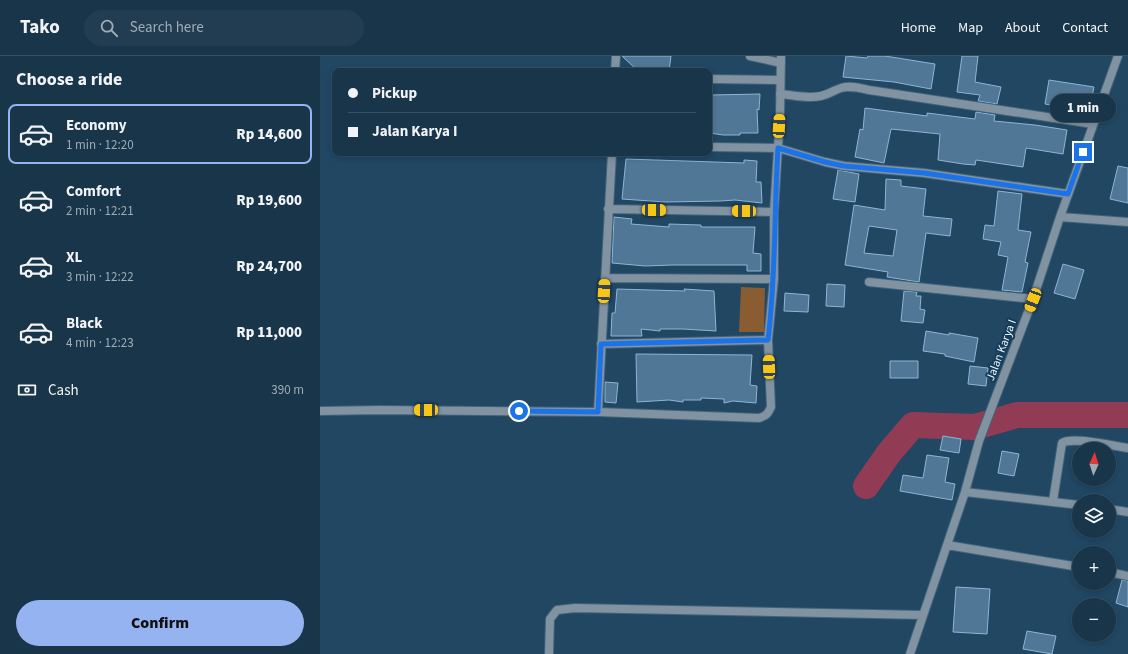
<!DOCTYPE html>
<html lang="en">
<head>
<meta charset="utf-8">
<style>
	body { margin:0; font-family:"Source Sans 3",sans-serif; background:#223d51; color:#f1f3f6; height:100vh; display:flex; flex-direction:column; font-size:15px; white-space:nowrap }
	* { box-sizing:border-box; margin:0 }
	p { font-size:13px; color:#9fabb5 }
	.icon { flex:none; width:22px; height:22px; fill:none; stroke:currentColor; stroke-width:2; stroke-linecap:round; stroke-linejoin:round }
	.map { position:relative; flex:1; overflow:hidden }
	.panel { display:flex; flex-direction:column; background:#19354a; width:320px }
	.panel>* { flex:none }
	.guide { position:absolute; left:12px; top:12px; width:380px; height:88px; border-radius:8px; box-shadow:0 2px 6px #0003,0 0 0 1px #375062; display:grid; align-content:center; height:88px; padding:0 16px; background:#19354a }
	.needle { width:26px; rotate:3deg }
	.buttons { position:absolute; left:752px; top:386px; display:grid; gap:8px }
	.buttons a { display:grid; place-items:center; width:44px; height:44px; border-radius:50%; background:#19354a; box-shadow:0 2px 6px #0003,0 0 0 1px #375062; font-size:20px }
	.end { position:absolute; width:18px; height:18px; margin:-9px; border:5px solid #1a73e8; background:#fff; box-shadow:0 0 0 2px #fff }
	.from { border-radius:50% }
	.bubble { position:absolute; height:28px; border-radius:14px; background:#19354a; box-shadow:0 2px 6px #0003,0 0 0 1px #375062; font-size:13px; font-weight:800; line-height:28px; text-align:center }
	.car { position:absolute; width:12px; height:24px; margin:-12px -6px; border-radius:5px; box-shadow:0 0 3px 1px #0007; background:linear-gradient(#f5c518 24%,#345 0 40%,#f5c518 0 76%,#345 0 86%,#f5c518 0) }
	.guide b { display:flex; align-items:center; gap:14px; height:38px; font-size:15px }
	.guide b+b { border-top:1px solid #375062 }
	.guide i { width:10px; height:10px; background:#f1f3f6 }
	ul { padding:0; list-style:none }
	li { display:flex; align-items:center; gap:12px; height:60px; margin:0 8px 6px; padding:0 8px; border:2px solid transparent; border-radius:8px }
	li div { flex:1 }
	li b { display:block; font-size:15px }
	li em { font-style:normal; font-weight:800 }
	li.on { border-color:#95b2f1 }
	li>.icon { width:36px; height:36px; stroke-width:1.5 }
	h2 { padding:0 16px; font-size:18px; line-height:48px }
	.pay { display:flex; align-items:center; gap:10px; height:44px; padding:0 16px; font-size:15px }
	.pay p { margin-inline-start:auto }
	.button { display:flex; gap:8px; margin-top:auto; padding:8px 16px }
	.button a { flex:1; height:46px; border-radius:24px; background:#95b2f1; color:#111; font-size:16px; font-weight:800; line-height:46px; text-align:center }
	header { display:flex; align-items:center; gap:24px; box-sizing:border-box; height:56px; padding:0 20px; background:#19354a; border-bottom:1px solid #375062 }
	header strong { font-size:19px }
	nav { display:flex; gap:22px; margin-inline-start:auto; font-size:14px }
	.search { width:280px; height:36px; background:#223d51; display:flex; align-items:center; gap:10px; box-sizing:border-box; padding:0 14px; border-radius:22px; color:#9fabb5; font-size:15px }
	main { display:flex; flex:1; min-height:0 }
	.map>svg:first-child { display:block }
	.green { fill:#895c31 }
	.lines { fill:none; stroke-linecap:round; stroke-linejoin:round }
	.river { stroke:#913b55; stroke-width:26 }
	.building { fill:#517796; stroke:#8db5d7; fill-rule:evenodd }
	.street-casing { stroke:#41637c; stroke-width:10 }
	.street { stroke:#8192a0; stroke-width:8 }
	.route { stroke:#1a73e8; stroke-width:5 }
	.labels { text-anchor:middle; stroke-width:4; stroke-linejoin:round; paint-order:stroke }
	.street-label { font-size:12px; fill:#e8f4ff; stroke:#163c58 }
</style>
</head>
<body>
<header>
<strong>Tako</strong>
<div class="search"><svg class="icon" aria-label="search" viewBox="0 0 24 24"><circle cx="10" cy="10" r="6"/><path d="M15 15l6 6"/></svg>Search here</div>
<nav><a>Home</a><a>Map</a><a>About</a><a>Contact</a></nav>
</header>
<main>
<section class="panel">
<h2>Choose a ride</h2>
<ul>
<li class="on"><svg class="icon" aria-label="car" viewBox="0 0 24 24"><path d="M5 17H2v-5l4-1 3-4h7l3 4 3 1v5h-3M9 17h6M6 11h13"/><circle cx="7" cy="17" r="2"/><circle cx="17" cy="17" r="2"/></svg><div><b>Economy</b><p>1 min · 12:20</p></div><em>Rp 14,600</em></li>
<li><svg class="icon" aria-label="car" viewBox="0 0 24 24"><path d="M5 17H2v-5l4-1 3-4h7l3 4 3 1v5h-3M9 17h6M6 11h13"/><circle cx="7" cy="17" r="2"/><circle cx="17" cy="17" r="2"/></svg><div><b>Comfort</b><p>2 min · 12:21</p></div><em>Rp 19,600</em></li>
<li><svg class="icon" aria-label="car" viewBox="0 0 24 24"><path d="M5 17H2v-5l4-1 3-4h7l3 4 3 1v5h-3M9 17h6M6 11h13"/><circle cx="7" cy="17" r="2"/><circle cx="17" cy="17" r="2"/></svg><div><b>XL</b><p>3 min · 12:22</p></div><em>Rp 24,700</em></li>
<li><svg class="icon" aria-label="car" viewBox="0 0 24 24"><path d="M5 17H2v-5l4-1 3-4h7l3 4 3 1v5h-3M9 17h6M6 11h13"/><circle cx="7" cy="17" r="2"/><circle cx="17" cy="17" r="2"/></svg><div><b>Black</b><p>4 min · 12:23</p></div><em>Rp 11,000</em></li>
</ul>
<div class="pay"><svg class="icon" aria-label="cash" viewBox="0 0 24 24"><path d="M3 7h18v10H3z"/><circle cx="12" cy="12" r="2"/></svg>Cash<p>390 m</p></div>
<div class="button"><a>Confirm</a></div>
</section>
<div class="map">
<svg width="808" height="598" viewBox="0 0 808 598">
	<rect width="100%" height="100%" fill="#214763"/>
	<path class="green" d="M421,231L445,232L444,276H419Z"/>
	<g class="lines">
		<path class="river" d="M546,430L569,397L593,369L655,371L697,359H808"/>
	</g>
	<path class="building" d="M302,0H351L349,15H318Z
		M526,0L547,2L548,0H565L615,8L611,33L574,26L523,21Z
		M642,0H658L655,26L681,31L677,48L658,45L660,39L637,36Z
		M729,24L774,31L769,56L725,48Z
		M440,38L439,54L437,53L438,77H420V79H403L390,77V63H391V39Z
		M545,52L607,60V57L655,63L656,56L675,59L674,65L715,69L747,74L743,98L706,92L703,111L656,104L655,109L643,108L618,104L620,78L571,73L564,107L535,101L540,73L543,74Z
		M306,103L424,107V104L437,105L436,126H441L442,147L415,144L401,145L345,146L302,143Z
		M798,110L808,112V147L790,143Z
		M518,114L539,118L535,146L513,143Z
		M566,123L581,124V130L606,133L603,160L632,163L630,180L606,177L599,226L567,221L568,216L525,209L534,149L565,154ZM549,170L577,174L573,200L544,197Z
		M678,135L702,138L698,174L711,176L705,206L708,207L702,236L682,234L688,201L678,199L681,186L663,183L665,169L674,170Z
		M294,161L312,163L311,168L349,171V168L381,169V171H435L433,197L441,198V215H427V209H353L325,210L292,207Z
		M743,208L764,214L755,243L734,237Z
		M507,228L525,229L524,251L506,250Z
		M297,233L365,235L364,233L394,235L396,275L363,273H340V275L321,273L322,280H291L292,257H295Z
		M584,235L597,236L596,240H601L600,253L605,254L603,267L581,265Z
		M465,237L489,239L488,256L464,255Z
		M606,275L629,279V277L658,282L654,306L625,300V298L603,295Z
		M316,298L432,299L430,329L437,330L436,347L413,345L404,347V343L381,342V344H363V346L349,344L317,346Z
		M570,305H598V322H570Z
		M650,310L668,312L666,330L648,328Z
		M285,326L298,327L296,347L285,346Z
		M623,380L641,383L639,397L620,394Z
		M682,395L699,398L694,420L678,417Z
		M607,399L629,402L625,426L635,428L632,444L580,435L583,419L603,422Z
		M802,524L808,525V551L796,547Z
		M636,531L670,533L667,578L633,576Z
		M707,575L736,580L732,598L703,593Z"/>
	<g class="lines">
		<g class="street-casing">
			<path id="street" d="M430,0L461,7
				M295,15L296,0
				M389,23L460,24
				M460,38C474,39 488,43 501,40C510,38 514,34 521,32C530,29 540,32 549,34L773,68
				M389,91L458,92L505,106L524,110L604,117L748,138
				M292,97L278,356L439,362C446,360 448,358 451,351L448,284L454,223V156L460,59L461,0
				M288,153L454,156
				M740,161L808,166
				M285,222L454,223
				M549,226L713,243
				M281,288L448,284
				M0,355L59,354L278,356
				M645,436L759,449
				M733,445L742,387C753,380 793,390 808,392
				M789,453L808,456
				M627,489L759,511
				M789,516L808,520
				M229,598L230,563L237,554L255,552L603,559
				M590,598L645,436L659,385L713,243L740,161L798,0"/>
		</g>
		<use href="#street" class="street"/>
	</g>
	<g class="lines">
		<path class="route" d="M199,355L278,356L281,288L448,284C456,221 454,156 458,92L505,106L524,110L604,117L748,138L763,96"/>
	</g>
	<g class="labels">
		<g class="street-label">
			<text transform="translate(681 294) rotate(-69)" y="4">Jalan Karya I</text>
		</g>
	</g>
</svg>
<div class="buttons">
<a><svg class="needle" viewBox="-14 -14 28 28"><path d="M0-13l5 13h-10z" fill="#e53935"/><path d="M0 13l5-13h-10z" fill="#9fabb5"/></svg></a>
<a><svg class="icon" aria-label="layers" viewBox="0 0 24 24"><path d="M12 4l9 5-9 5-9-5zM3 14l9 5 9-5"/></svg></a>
<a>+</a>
<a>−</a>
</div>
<i class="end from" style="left:199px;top:355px"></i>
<i class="end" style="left:763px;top:96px"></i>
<div class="bubble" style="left:730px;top:38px;width:66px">1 min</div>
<i class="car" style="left:459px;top:70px;rotate:3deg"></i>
<i class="car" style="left:334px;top:154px;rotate:91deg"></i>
<i class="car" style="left:424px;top:155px;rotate:271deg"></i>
<i class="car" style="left:284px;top:235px;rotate:3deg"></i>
<i class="car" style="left:713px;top:244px;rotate:201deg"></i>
<i class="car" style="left:449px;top:311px;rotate:358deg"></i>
<i class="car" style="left:106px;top:354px;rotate:270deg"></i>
<div class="guide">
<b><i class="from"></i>Pickup</b>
<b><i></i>Jalan Karya I</b>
</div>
</div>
</main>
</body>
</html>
